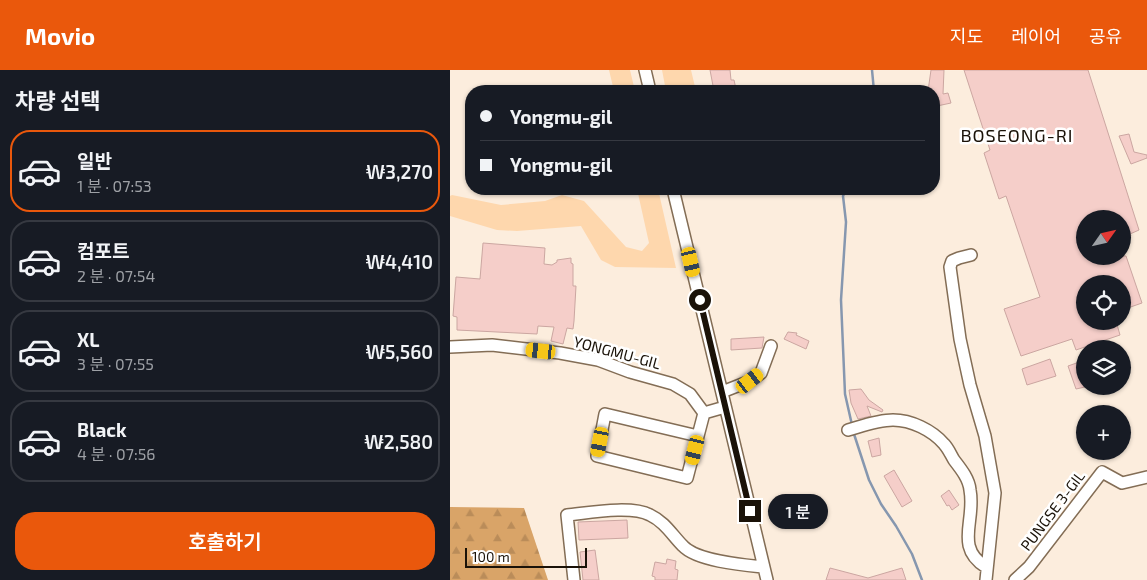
<!DOCTYPE html>
<html lang="ko">
<head>
<meta charset="utf-8">
<style>
	body { margin:0; font-family:"Exo 2","Noto Sans KR",sans-serif; background:#20242c; color:#f1f3f6; height:100vh; display:flex; flex-direction:column; font-size:19px; white-space:nowrap }
	* { box-sizing:border-box; margin:0 }
	p { font-size:16px; color:#9ea1a6 }
	.icon { flex:none; width:28px; height:28px; fill:none; stroke:currentColor; stroke-width:2; stroke-linecap:round; stroke-linejoin:round }
	.map { position:relative; flex:1; overflow:hidden }
	.side { display:flex; flex-direction:column; background:#171b24; width:450px }
	.side>* { flex:none }
	.guide { position:absolute; left:15px; top:15px; width:475px; height:110px; border-radius:20px; box-shadow:0 1px 4px #0004; display:grid; align-content:center; height:110px; padding:0 15px; background:#171b24 }
	.needle { width:32px; rotate:56deg }
	.controls { position:absolute; left:626px; top:140px; display:grid; gap:10px }
	.controls a { display:grid; place-items:center; width:55px; height:55px; border-radius:50%; background:#171b24; box-shadow:0 1px 4px #0004; font-size:25px }
	.scale { position:absolute; left:15px; bottom:12px; width:122px; box-sizing:border-box; padding-left:5px; border:2px solid #1a1208; border-top:0; font-size:14px; line-height:18px; white-space:nowrap; color:#1a1208; -webkit-text-stroke:4px #fff; paint-order:stroke }
	.end { position:absolute; width:22px; height:22px; margin:-11px; border:6px solid #1a1208; background:#fff; box-shadow:0 0 0 2px #fff }
	.from { border-radius:50% }
	.bubble { position:absolute; height:35px; border-radius:18px; background:#171b24; box-shadow:0 1px 4px #0004; font-size:16px; font-weight:600; line-height:35px; text-align:center }
	.car { position:absolute; width:15px; height:30px; margin:-15px -8px; border-radius:6px; box-shadow:0 0 4px 1px #0007; background:linear-gradient(#f5c518 24%,#345 0 40%,#f5c518 0 76%,#345 0 86%,#f5c518 0) }
	.guide b { display:flex; align-items:center; gap:18px; height:48px; font-size:19px }
	.guide b+b { border-top:1px solid #363941 }
	.guide i { width:12px; height:12px; background:#f1f3f6 }
	ul { padding:0; list-style:none }
	li { display:flex; align-items:center; gap:15px; height:82px; margin:0 10px 8px; padding:0 5px; border:2px solid #363941; border-radius:20px }
	li div { flex:1 }
	li b { display:block; font-size:19px }
	li em { font-style:normal; font-weight:600 }
	li.active { border-color:#ea580c }
	li>.icon { width:45px; height:45px; stroke-width:1.5 }
	h2 { padding:0 15px; font-size:22px; line-height:60px }
	.action { display:flex; gap:10px; margin-top:auto; padding:10px 15px }
	.action a { flex:1; height:58px; border-radius:20px; background:#ea580c; color:#fff; font-size:20px; font-weight:600; line-height:58px; text-align:center }
	header { display:flex; align-items:center; gap:30px; box-sizing:border-box; height:70px; padding:0 25px; background:#ea580c; color:#fff }
	header strong { font-size:24px }
	nav { display:flex; gap:28px; margin-inline-start:auto; font-size:18px }
	main { display:flex; flex:1; min-height:0 }
	.map>svg:first-child { display:block }
	.green { fill:#fed7ad }
	.forest { fill:url(#forest-firs) }
	.lines { fill:none; stroke-linecap:round; stroke-linejoin:round }
	.stream { stroke:#8697af; stroke-width:2.5 }
	.building { fill:#f5cec9; stroke:#cba6a1 }
	.minor-casing { stroke:#836d55; stroke-width:14 }
	.minor { stroke:#fff; stroke-width:11 }
	.route { stroke:#1a1208; stroke-width:6 }
	.labels { text-anchor:middle; stroke-width:5; stroke-linejoin:round; paint-order:stroke }
	.street-label { font-size:15px; fill:#1a1208; stroke:#fff }
	.quarter-label { font-size:18px; letter-spacing:1px; fill:#1a1208; stroke:#fff }
</style>
</head>
<body>
<header>
<strong>Movio</strong>
<nav><a>지도</a><a>레이어</a><a>공유</a></nav>
</header>
<main>
<section class="side">
<h2>차량 선택</h2>
<ul>
<li class="active"><svg class="icon" aria-label="car" viewBox="0 0 24 24"><path d="M5 17H2v-5l4-1 3-4h7l3 4 3 1v5h-3M9 17h6M6 11h13"/><circle cx="7" cy="17" r="2"/><circle cx="17" cy="17" r="2"/></svg><div><b>일반</b><p>1 분 · 07:53</p></div><em>₩3,270</em></li>
<li><svg class="icon" aria-label="car" viewBox="0 0 24 24"><path d="M5 17H2v-5l4-1 3-4h7l3 4 3 1v5h-3M9 17h6M6 11h13"/><circle cx="7" cy="17" r="2"/><circle cx="17" cy="17" r="2"/></svg><div><b>컴포트</b><p>2 분 · 07:54</p></div><em>₩4,410</em></li>
<li><svg class="icon" aria-label="car" viewBox="0 0 24 24"><path d="M5 17H2v-5l4-1 3-4h7l3 4 3 1v5h-3M9 17h6M6 11h13"/><circle cx="7" cy="17" r="2"/><circle cx="17" cy="17" r="2"/></svg><div><b>XL</b><p>3 분 · 07:55</p></div><em>₩5,560</em></li>
<li><svg class="icon" aria-label="car" viewBox="0 0 24 24"><path d="M5 17H2v-5l4-1 3-4h7l3 4 3 1v5h-3M9 17h6M6 11h13"/><circle cx="7" cy="17" r="2"/><circle cx="17" cy="17" r="2"/></svg><div><b>Black</b><p>4 분 · 07:56</p></div><em>₩2,580</em></li>
</ul>
<div class="action"><a>호출하기</a></div>
</section>
<div class="map">
<svg width="697" height="510" viewBox="0 0 697 510">
	<defs>
		<pattern id="forest-firs" width="22" height="20" patternUnits="userSpaceOnUse" patternTransform="scale(1.25)"><rect width="22" height="20" fill="#d9a468"/><path d="M5 1l3.5 6h-7zM16 11l3.5 6h-7z" fill="#ba8c59"/></pattern>
	</defs>
	<rect width="100%" height="100%" fill="#fceddd"/>
	<path class="green" d="M159,0H180L185,21H164Z
		M212,0H241L246,21H216Z
		M187,119H208L226,198L165,197L151,190L131,156L67,161L47,160L0,146V126L2,125L51,135L95,131L112,125L134,131L176,177L192,181L199,173Z"/>
	<path class="forest" d="M0,437L74,438L98,510H0Z"/>
	<g class="lines">
		<path class="stream" d="M422,0L424,21
			M397,119L393,126L396,152L391,230L395,324L402,355
			M403,361L419,410L431,434L446,456L462,484L472,510"/>
	</g>
	<path class="building" d="M260,0H280L281,10H284L286,19L283,20V21H264Z
		M481,0H494L493,24L498,23L501,33L487,36L484,21H478Z
		M514,0H638L689,160L680,164L681,166L672,169V149H635V186H676L692,233L672,240V214H635V251H666L670,265L626,280L622,269L571,286L554,239L590,227L556,126L549,129L534,83L540,80Z
		M679,64L684,82L697,85V88L681,94L669,66Z
		M33,173L95,178L94,194L102,195L107,192V190L121,188V193L123,194V216H126L124,251L123,259L117,258L113,274L101,271L104,257L88,256L87,264L7,260V247L3,246L6,207L30,209Z
		M338,262L347,263L346,265L359,271L356,279L334,269Z
		M314,267L312,278L281,280V269Z
		M600,289L606,306L577,315L572,299Z
		M635,290V317L626,319L618,296Z
		M411,319L419,330L433,340L432,342L417,336L421,346L408,349L401,333L399,320Z
		M429,368L431,385L422,387L418,371Z
		M444,400L462,431L452,437L434,406Z
		M499,420L509,435L502,440L499,435L497,436L491,426Z
		M177,450L178,468L129,470L128,452Z
		M145,480L149,510H133L130,482Z
		M217,489L226,491L225,499L228,500L227,510H205V507L202,506L205,492L216,494Z
		M380,498L418,508L452,498L456,510H376Z"/>
	<g class="lines">
		<g class="minor-casing">
			<path id="minor" d="M195,0L200,21
				M223,119L317,510
				M521,185L509,188L502,191L500,197L510,269L520,315L535,366L545,423L536,510
				M0,277L42,275L110,283L148,290L180,302L223,314L240,324L254,343
				M272,322L300,311L311,303L321,276
				M398,360C412,356 428,350 443,350C461,350 482,360 494,374C498,378 501,385 504,390C511,399 519,409 520,420C526,451 504,477 536,497
				M248,366L155,344L147,386L237,408L254,343L275,337
				M124,510L117,445C138,443 181,435 200,445C215,452 222,465 233,476C247,491 293,495 313,497
				M565,510L579,497L652,402L672,413L697,407"/>
		</g>
		<use href="#minor" class="minor"/>
	</g>
	<g class="lines">
		<path class="route" d="M250,230L300,441"/>
	</g>
	<g class="labels">
		<g class="street-label">
			<text transform="translate(167 283) rotate(15)" y="5">YONGMU-GIL</text>
			<text transform="translate(603 441) rotate(-53)" y="5">PUNGSE 3-GIL</text>
		</g>
		<g class="quarter-label">
			<text x="567" y="72">BOSEONG-RI</text>
		</g>
	</g>
</svg>
<div class="controls">
<a><svg class="needle" viewBox="-14 -14 28 28"><path d="M0-13l5 13h-10z" fill="#e53935"/><path d="M0 13l5-13h-10z" fill="#9ea1a6"/></svg></a>
<a><svg class="icon" aria-label="locate" viewBox="0 0 24 24"><circle cx="12" cy="12" r="6"/><path d="M12 2v4M12 18v4M2 12h4M18 12h4"/></svg></a>
<a><svg class="icon" aria-label="layers" viewBox="0 0 24 24"><path d="M12 4l9 5-9 5-9-5zM3 14l9 5 9-5"/></svg></a>
<a>+</a>
</div>
<div class="scale">100 m</div>
<i class="end from" style="left:250px;top:230px"></i>
<i class="end" style="left:300px;top:441px"></i>
<div class="bubble" style="left:318px;top:424px;width:60px">1 분</div>
<i class="car" style="left:241px;top:192px;rotate:167deg"></i>
<i class="car" style="left:91px;top:281px;rotate:276deg"></i>
<i class="car" style="left:300px;top:311px;rotate:52deg"></i>
<i class="car" style="left:150px;top:372px;rotate:191deg"></i>
<i class="car" style="left:245px;top:380px;rotate:194deg"></i>
<div class="guide">
<b><i class="from"></i>Yongmu-gil</b>
<b><i></i>Yongmu-gil</b>
</div>
</div>
</main>
</body>
</html>
